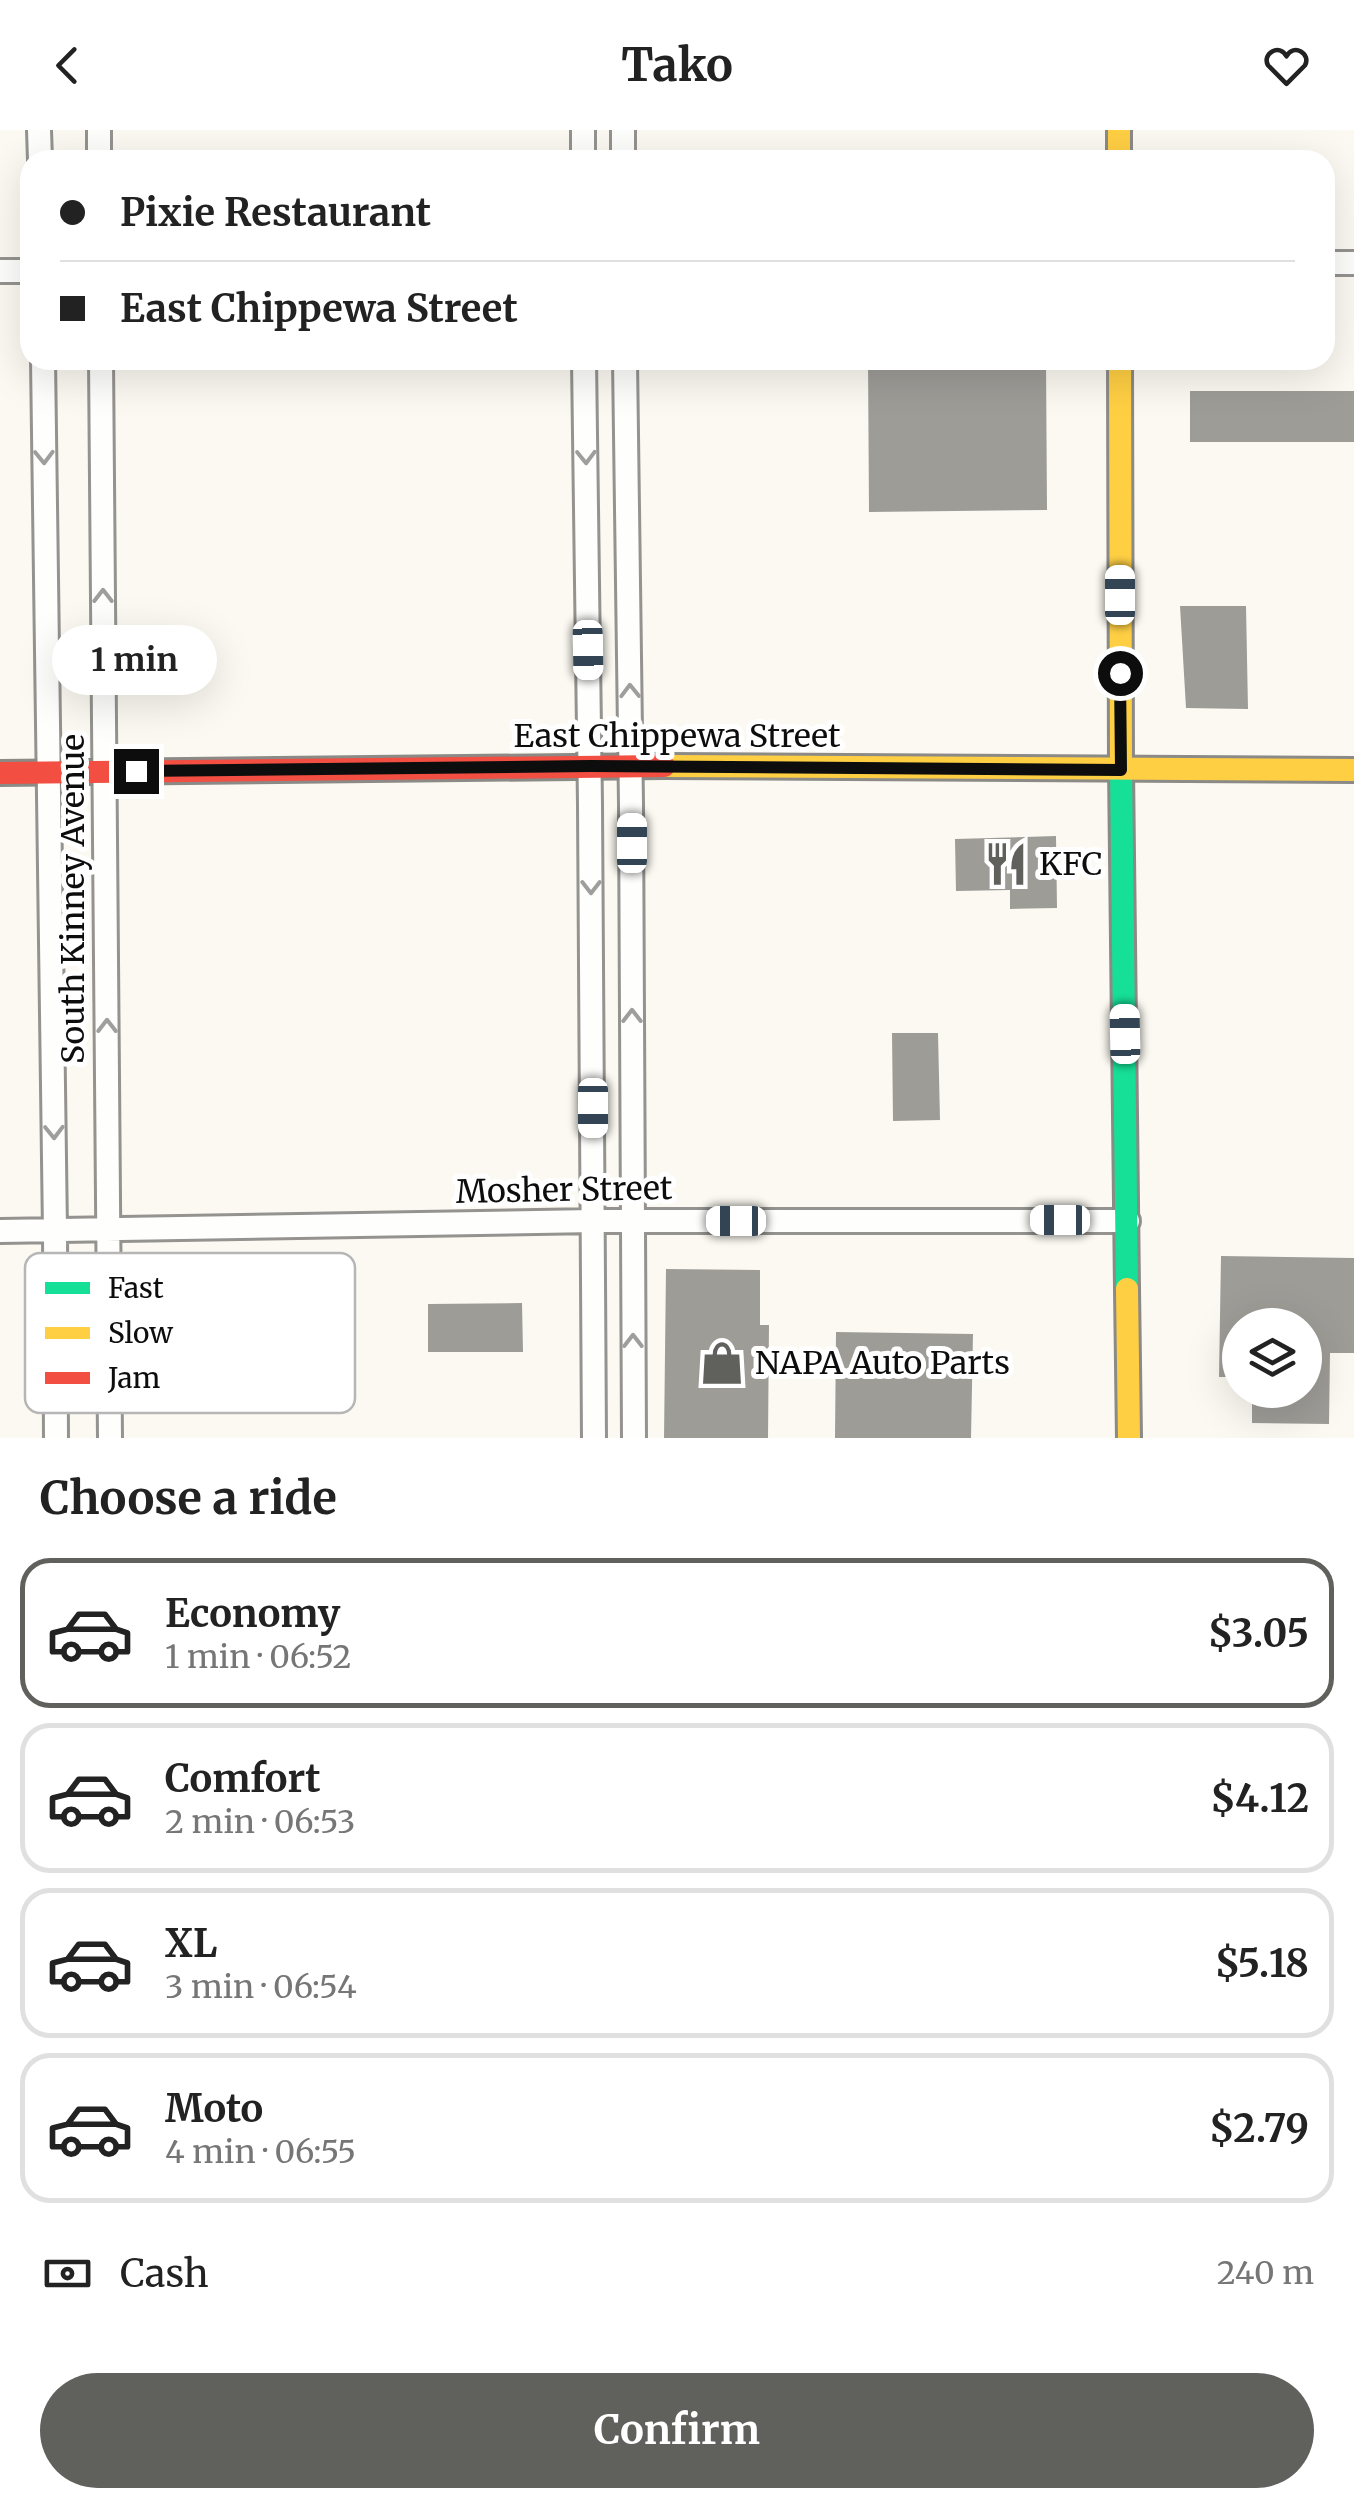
<!DOCTYPE html>
<html lang="en">
<head>
<meta charset="utf-8">
<style>
	body { margin:0; font-family:Merriweather,serif; background:#f6f6f6; color:#222; height:100vh; display:flex; flex-direction:column; font-size:38px; white-space:nowrap }
	* { box-sizing:border-box; margin:0 }
	p { font-size:32px; color:#767676 }
	.icon { flex:none; width:55px; height:55px; fill:none; stroke:currentColor; stroke-width:2; stroke-linecap:round; stroke-linejoin:round }
	.map { position:relative; height:1308px; overflow:hidden }
	.sheet { display:flex; flex-direction:column; background:#fff; flex:1 }
	.sheet>* { flex:none }
	.top-card { position:absolute; left:20px; top:20px; width:1315px; height:220px; border-radius:30px; box-shadow:0 10px 40px #0002; display:grid; align-content:center; height:220px; padding:0 40px; background:#fff }
	.controls { position:absolute; left:1222px; top:1178px; display:grid; gap:20px }
	.controls a { display:grid; place-items:center; width:100px; height:100px; border-radius:50%; background:#fff; box-shadow:0 10px 40px #0002; font-size:50px }
	.end { position:absolute; width:45px; height:45px; margin:-22px; border:12px solid #0d0d0d; background:#fff; box-shadow:0 0 0 5px #fff }
	.from { border-radius:50% }
	.bubble { position:absolute; height:70px; border-radius:35px; background:#fff; box-shadow:0 10px 40px #0002; font-size:32px; font-weight:700; line-height:70px; text-align:center }
	.car { position:absolute; width:30px; height:60px; margin:-30px -15px; border-radius:12px; box-shadow:0 0 8px 2px #0007; background:linear-gradient(#fff 24%,#345 0 40%,#fff 0 76%,#345 0 86%,#fff 0) }
	.top-card b { display:flex; align-items:center; gap:35px; height:95px; font-size:38px }
	.top-card b+b { border-top:2px solid #e0e0e0 }
	.top-card i { width:25px; height:25px; background:#222 }
	ul { padding:0; list-style:none }
	li { display:flex; align-items:center; gap:30px; height:150px; margin:0 20px 15px; padding:0 20px; border:5px solid #e0e0e0; border-radius:30px }
	li div { flex:1 }
	li b { display:block; font-size:38px }
	li em { font-style:normal; font-weight:700 }
	li.on { border-color:#60605d }
	li>.icon { width:90px; height:90px; stroke-width:1.5 }
	h2 { padding:0 40px; font-size:45px; line-height:120px }
	.pay { display:flex; align-items:center; gap:25px; height:110px; padding:0 40px; font-size:38px }
	.pay p { margin-inline-start:auto }
	.action { display:flex; gap:20px; margin-top:auto; padding:20px 40px }
	.action a { flex:1; height:115px; border-radius:60px; background:#60605d; color:#fff; font-size:40px; font-weight:700; line-height:115px; text-align:center }
	header { display:flex; justify-content:space-between; align-items:center; height:130px; padding:0 40px; background:#fff; font-size:45px; font-weight:700 }
	.map>svg:first-child { display:block }
	.building { fill:#9e9c97 }
	.lines { fill:none; stroke-linecap:round; stroke-linejoin:round }
	.street-casing { stroke:#949390; stroke-width:28 }
	.fast-casing { stroke:#8b8a86; stroke-width:28 }
	.slow-casing { stroke:#8b8a86; stroke-width:28 }
	.jam-casing { stroke:#8b8a86; stroke-width:28 }
	.street { stroke:#fefefd; stroke-width:22 }
	.fast { stroke:#16e098; stroke-width:22 }
	.slow { stroke:#ffcf43; stroke-width:22 }
	.jam { stroke:#f24e42; stroke-width:22 }
	.oneway { stroke:#9e9e9d }
	.route { stroke:#0d0d0d; stroke-width:12 }
	.labels { text-anchor:middle; stroke-width:10; stroke-linejoin:round; paint-order:stroke }
	.street-label { font-size:32px; fill:#0d0d0d; stroke:#fff }
	.poi-label { font-size:32px; fill:#0d0d0d; stroke:#fff; text-anchor:start }
	.key { fill:#fff; stroke:#b6b6b6; stroke-width:2.5 }
	.key-label { font-size:28px; fill:#0d0d0d }
</style>
</head>
<body>
<header><svg class="icon" aria-label="back" viewBox="0 0 24 24"><path d="M15 5l-7 7 7 7"/></svg>Tako<svg class="icon" aria-label="heart" viewBox="0 0 24 24"><path d="M12 20l-8-8c-3-5 5-10 8-4 3-6 11-1 8 4z"/></svg></header>
<div class="map">
<svg width="1354" height="1308" viewBox="0 0 1354 1308">
	<rect width="100%" height="100%" fill="#fbf9f1"/>
	<path class="building" d="M868,230H1046L1047,380L869,382Z
		M1190,261H1354V312H1190Z
		M1180,476H1246L1248,579L1186,578Z
		M1056,706L1057,778L1010,779V760L956,761L955,709Z
		M892,903H938L940,990L893,991Z
		M1221,1126L1354,1128V1223H1330L1329,1294L1252,1293V1260H1305V1195H1240V1247H1219Z
		M666,1139L760,1140V1195H769L768,1308H664Z
		M522,1173L523,1222H428V1174Z
		M836,1202L973,1204L971,1308H835Z"/>
	<g class="lines">
		<g class="street-casing">
			<path id="street" d="M39,0L40,30
				M99,0V30
				M623,0V30
				M583,30V0
				M1325,133H1354
				M0,141H30
				M43,230L55,1101L56,1308
				M101,230L110,1308
				M584,230L590,675L594,1308
				M625,230L631,675L634,1308
				M0,1101L594,1091H1128"/>
		</g>
		<g class="fast-casing">
			<path id="fast" d="M1121,638L1127,1159"/>
		</g>
		<g class="slow-casing">
			<path id="slow" d="M1119,0V30
				M1120,230L1121,638
				M664,636L1354,640
				M1127,1159L1129,1308"/>
		</g>
		<g class="jam-casing">
			<path id="jam" d="M0,643L664,636"/>
		</g>
		<use href="#street" class="street"/>
		<use href="#fast" class="fast"/>
		<use href="#slow" class="slow"/>
		<use href="#jam" class="jam"/>
	</g>
	<defs><path id="oneway-chevron" d="M-2-3.5L2.5 0L-2 3.5" fill="none" stroke-width="1.6" stroke-linecap="round" stroke-linejoin="round" transform="scale(2.5)"/></defs>
	<g class="oneway">
		<use href="#oneway-chevron" transform="translate(44 327) rotate(89)"/>
		<use href="#oneway-chevron" transform="translate(586 327) rotate(89)"/>
		<use href="#oneway-chevron" transform="translate(103 466) rotate(-90)"/>
		<use href="#oneway-chevron" transform="translate(630 561) rotate(-91)"/>
		<use href="#oneway-chevron" transform="translate(591 757) rotate(90)"/>
		<use href="#oneway-chevron" transform="translate(632 886) rotate(-90)"/>
		<use href="#oneway-chevron" transform="translate(107 896) rotate(-90)"/>
		<use href="#oneway-chevron" transform="translate(54 1002) rotate(89)"/>
		<use href="#oneway-chevron" transform="translate(633 1211) rotate(-90)"/>
	</g>
	<g class="lines">
		<path class="route" d="M136,641L590,636L1121,640L1120,543"/>
	</g>
	<defs>
		<g id="restaurant-bare" transform="scale(3.45)"><path d="M-5-6h1v4h1v-4h1v4h1v-4h1v5L-1.5 .5V6h-2V.5L-5-1ZM5-6V6H3V1.5H1.5Q1.5-4 5-6Z" fill="#60605d" stroke="#fff" stroke-width="2.5" paint-order="stroke"/></g>
		<g id="shop-bare" transform="scale(3.45)"><path d="M-5-2.5h2.3a2.7 3.5 0 0 1 5.4 0H5L5.5 6h-11ZM-1.5-2.5h3a1.5 2.3 0 0 0-3 0Z" fill="#60605d" stroke="#fff" stroke-width="2.5" paint-order="stroke"/></g>
	</defs>
	<g fill-rule="evenodd">
		<use href="#restaurant-bare" x="1006" y="734"/>
		<use href="#shop-bare" x="722" y="1233"/>
	</g>
	<g class="labels">
		<g class="street-label">
			<text x="677" y="617">East Chippewa Street</text>
			<text transform="translate(73 769) rotate(-90)" y="11">South Kinney Avenue</text>
			<text transform="translate(564 1060) rotate(-1)" y="11">Mosher Street</text>
		</g>
		<g class="poi-label">
			<text x="1039" y="745">KFC</text>
			<text x="755" y="1244">NAPA Auto Parts</text>
		</g>
	</g>
	<rect x="25" y="1123" width="330" height="160" rx="15" class="key"/>
	<rect x="45" y="1152" width="45" height="12" fill="#16e098"/>
	<rect x="45" y="1197" width="45" height="12" fill="#ffcf43"/>
	<rect x="45" y="1242" width="45" height="12" fill="#f24e42"/>
	<g class="key-label">
		<text x="108" y="1168">Fast</text>
		<text x="108" y="1213">Slow</text>
		<text x="108" y="1258">Jam</text>
	</g>
</svg>
<div class="controls">
<a><svg class="icon" aria-label="layers" viewBox="0 0 24 24"><path d="M12 4l9 5-9 5-9-5zM3 14l9 5 9-5"/></svg></a>
</div>
<i class="end from" style="left:1120px;top:543px"></i>
<i class="end" style="left:136px;top:641px"></i>
<div class="bubble" style="left:52px;top:495px;width:165px">1 min</div>
<i class="car" style="left:1120px;top:465px;rotate:0deg"></i>
<i class="car" style="left:588px;top:520px;rotate:179deg"></i>
<i class="car" style="left:632px;top:713px;rotate:0deg"></i>
<i class="car" style="left:1125px;top:904px;rotate:359deg"></i>
<i class="car" style="left:593px;top:978px;rotate:180deg"></i>
<i class="car" style="left:1060px;top:1090px;rotate:270deg"></i>
<i class="car" style="left:736px;top:1091px;rotate:270deg"></i>
<div class="top-card">
<b><i class="from"></i>Pixie Restaurant</b>
<b><i></i>East Chippewa Street</b>
</div>
</div>
<section class="sheet">
<h2>Choose a ride</h2>
<ul>
<li class="on"><svg class="icon" aria-label="car" viewBox="0 0 24 24"><path d="M5 17H2v-5l4-1 3-4h7l3 4 3 1v5h-3M9 17h6M6 11h13"/><circle cx="7" cy="17" r="2"/><circle cx="17" cy="17" r="2"/></svg><div><b>Economy</b><p>1 min · 06:52</p></div><em>$3.05</em></li>
<li><svg class="icon" aria-label="car" viewBox="0 0 24 24"><path d="M5 17H2v-5l4-1 3-4h7l3 4 3 1v5h-3M9 17h6M6 11h13"/><circle cx="7" cy="17" r="2"/><circle cx="17" cy="17" r="2"/></svg><div><b>Comfort</b><p>2 min · 06:53</p></div><em>$4.12</em></li>
<li><svg class="icon" aria-label="car" viewBox="0 0 24 24"><path d="M5 17H2v-5l4-1 3-4h7l3 4 3 1v5h-3M9 17h6M6 11h13"/><circle cx="7" cy="17" r="2"/><circle cx="17" cy="17" r="2"/></svg><div><b>XL</b><p>3 min · 06:54</p></div><em>$5.18</em></li>
<li><svg class="icon" aria-label="car" viewBox="0 0 24 24"><path d="M5 17H2v-5l4-1 3-4h7l3 4 3 1v5h-3M9 17h6M6 11h13"/><circle cx="7" cy="17" r="2"/><circle cx="17" cy="17" r="2"/></svg><div><b>Moto</b><p>4 min · 06:55</p></div><em>$2.79</em></li>
</ul>
<div class="pay"><svg class="icon" aria-label="cash" viewBox="0 0 24 24"><path d="M3 7h18v10H3z"/><circle cx="12" cy="12" r="2"/></svg>Cash<p>240 m</p></div>
<div class="action"><a>Confirm</a></div>
</section>
</body>
</html>
